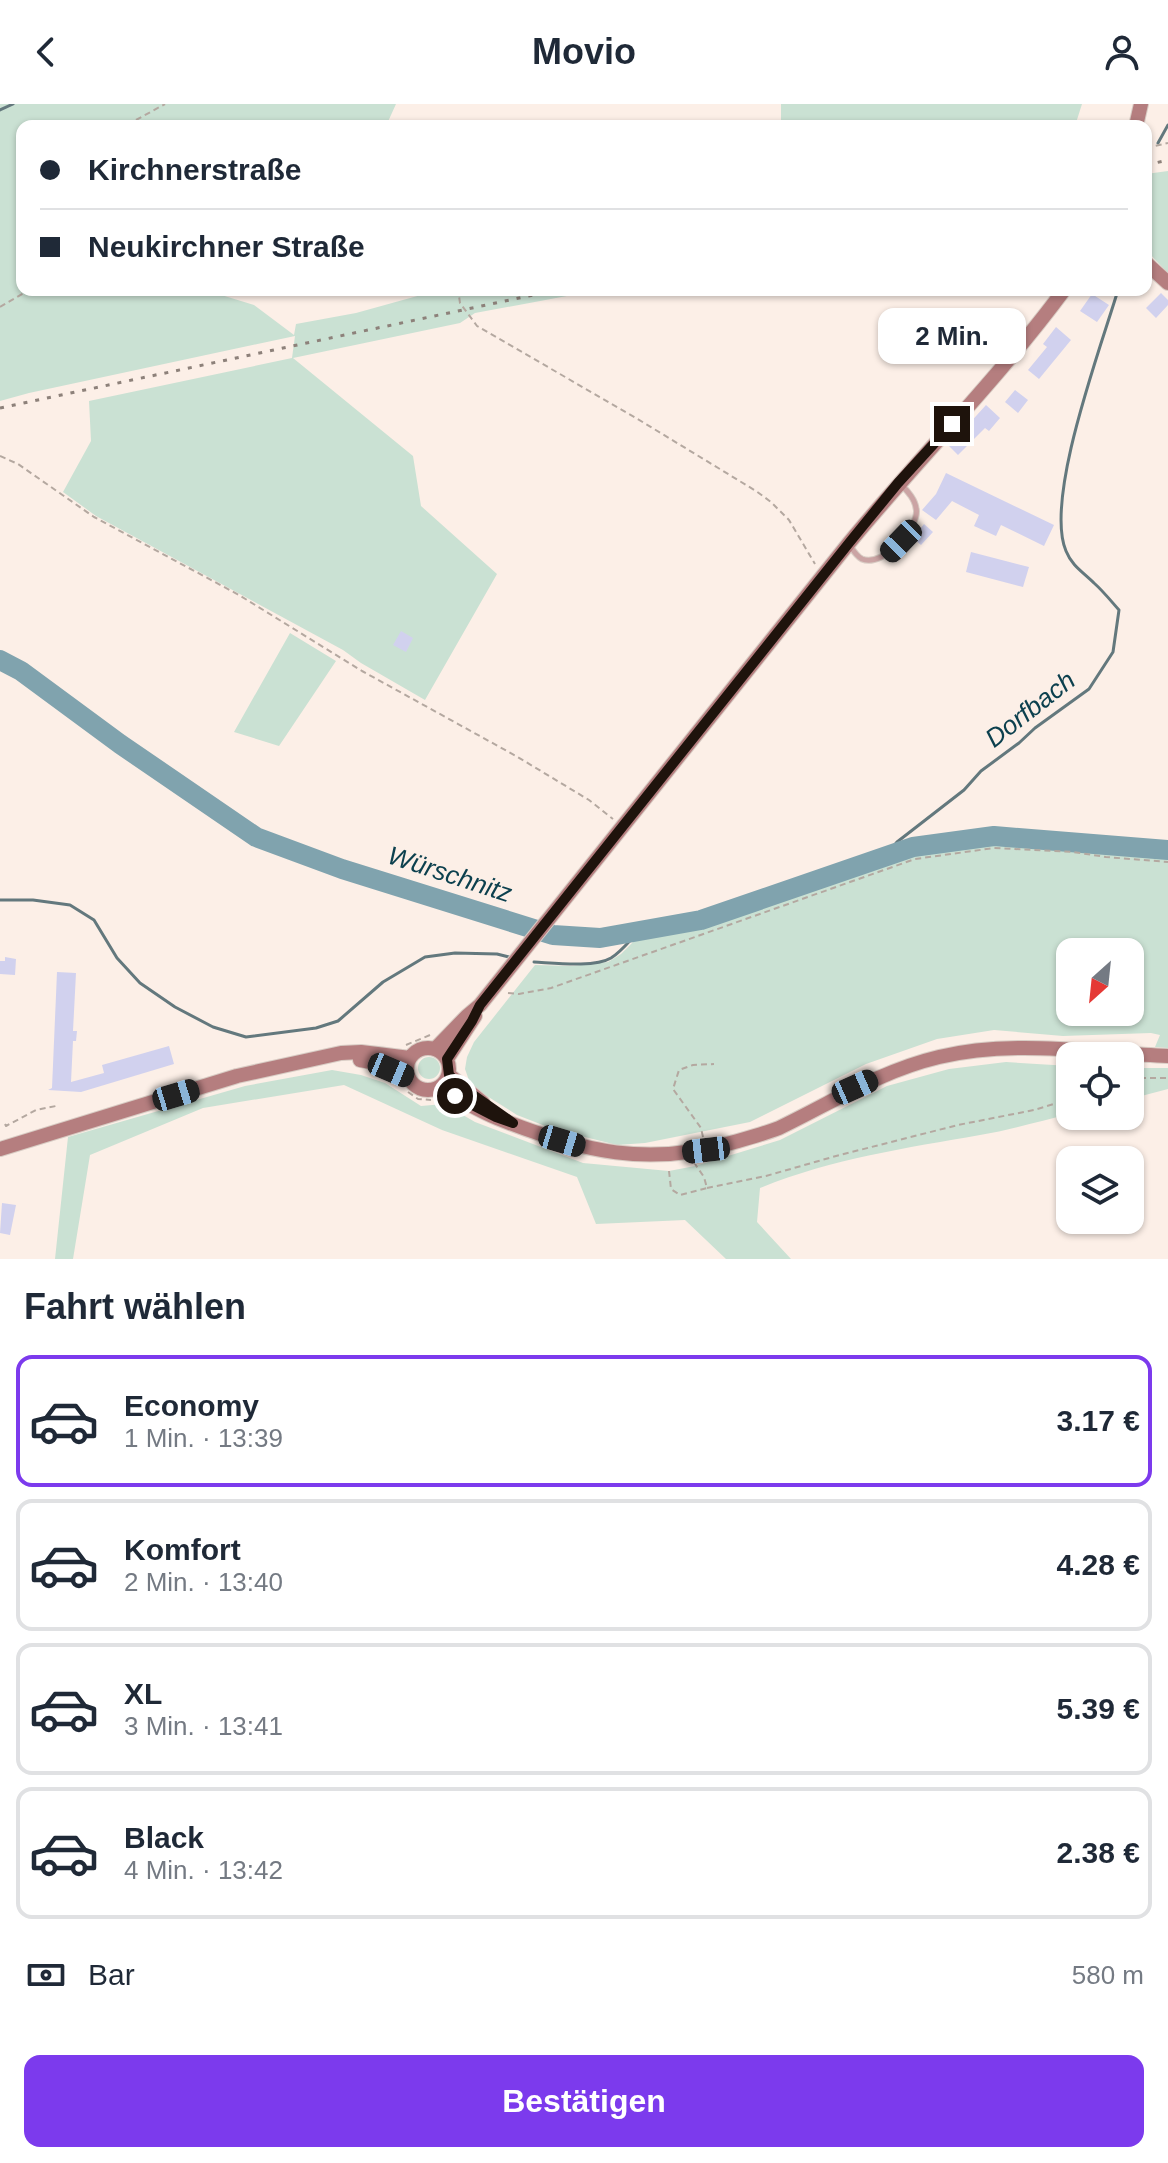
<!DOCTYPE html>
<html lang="de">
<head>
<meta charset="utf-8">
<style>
	body { margin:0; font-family:Arial,sans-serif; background:#f2f2f3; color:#1f2937; height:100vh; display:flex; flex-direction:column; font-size:30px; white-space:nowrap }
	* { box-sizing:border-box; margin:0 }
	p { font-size:26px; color:#747a83 }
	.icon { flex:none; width:44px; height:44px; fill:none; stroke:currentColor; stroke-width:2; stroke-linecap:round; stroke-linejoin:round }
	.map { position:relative; height:1155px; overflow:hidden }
	.drawer { display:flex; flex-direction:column; background:#fff; flex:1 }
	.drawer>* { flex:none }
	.banner { position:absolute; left:16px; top:16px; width:1136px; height:176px; border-radius:16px; box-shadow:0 2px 6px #0004; display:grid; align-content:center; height:176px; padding:0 24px; background:#fff }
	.needle { width:52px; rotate:207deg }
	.controls { position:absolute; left:1056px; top:834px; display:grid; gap:16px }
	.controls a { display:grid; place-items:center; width:88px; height:88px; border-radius:16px; background:#fff; box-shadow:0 2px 6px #0004; font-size:40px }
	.end { position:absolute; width:36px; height:36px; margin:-18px; border:10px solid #1e130c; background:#fff; box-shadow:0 0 0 4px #fff }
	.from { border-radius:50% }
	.bubble { position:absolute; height:56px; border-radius:16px; background:#fff; box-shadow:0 2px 6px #0004; font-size:26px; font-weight:800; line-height:56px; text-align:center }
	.car { position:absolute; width:24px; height:48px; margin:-24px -12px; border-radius:10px; box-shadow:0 0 6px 2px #0007; background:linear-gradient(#222 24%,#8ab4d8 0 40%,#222 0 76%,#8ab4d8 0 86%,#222 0) }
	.banner b { display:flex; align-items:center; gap:28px; height:76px; font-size:30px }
	.banner b+b { border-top:2px solid #e0e1e3 }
	.banner i { width:20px; height:20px; background:#1f2937 }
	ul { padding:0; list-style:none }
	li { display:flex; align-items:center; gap:24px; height:132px; margin:0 16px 12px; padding:0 8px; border:4px solid #e0e1e3; border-radius:16px }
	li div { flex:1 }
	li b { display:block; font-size:30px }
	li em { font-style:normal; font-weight:800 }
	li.current { border-color:#7c3aed }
	li>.icon { width:72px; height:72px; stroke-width:1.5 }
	h2 { padding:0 24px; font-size:36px; line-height:96px }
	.pay { display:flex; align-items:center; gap:20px; height:88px; padding:0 24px; font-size:30px }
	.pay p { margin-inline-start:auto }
	.button { display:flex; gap:16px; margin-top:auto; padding:16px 24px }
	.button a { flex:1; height:92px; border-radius:16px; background:#7c3aed; color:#fff; font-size:32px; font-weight:800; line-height:92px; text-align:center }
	header { display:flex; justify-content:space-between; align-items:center; height:104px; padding:0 24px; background:#fff; font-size:36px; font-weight:800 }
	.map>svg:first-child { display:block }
	.green { fill:#cae1d3; fill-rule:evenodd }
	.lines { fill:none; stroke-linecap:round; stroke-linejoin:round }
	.stream { stroke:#63787d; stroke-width:3 }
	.river { stroke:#80a3ae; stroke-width:20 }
	.building { fill:#d1d1ee }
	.lane-casing { stroke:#d8ccc4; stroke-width:7 }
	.secondary-casing { stroke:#d8ccc4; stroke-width:16 }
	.path { stroke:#b4a8a0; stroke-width:2; stroke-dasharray:6 4; stroke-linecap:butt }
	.lane { stroke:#cba4a4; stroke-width:5 }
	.secondary { stroke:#b57e7f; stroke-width:14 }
	.rail { stroke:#8d817a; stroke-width:3; stroke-dasharray:4 8; stroke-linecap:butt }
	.route { stroke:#1e130c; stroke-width:10 }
	.labels { text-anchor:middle; stroke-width:6; stroke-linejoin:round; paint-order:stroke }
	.water-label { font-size:26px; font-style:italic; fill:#0c404e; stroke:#fcefe7 }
</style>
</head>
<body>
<header><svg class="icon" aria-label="back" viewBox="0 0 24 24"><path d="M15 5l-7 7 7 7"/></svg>Movio<svg class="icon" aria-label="person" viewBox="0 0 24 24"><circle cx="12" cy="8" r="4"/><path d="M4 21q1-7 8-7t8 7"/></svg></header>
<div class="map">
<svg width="1168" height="1155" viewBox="0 0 1168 1155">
	<rect width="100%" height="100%" fill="#fcefe7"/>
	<path class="green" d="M0,0H396L386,22H22V186H205L254,201L294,231L296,220L356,209L439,186H599L475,209L460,219L293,254L413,352L421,402L497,470L425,596L361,559L343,546L96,412L63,388L91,337L89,297L292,254L295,232L29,289L0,297Z
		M781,0H1082L1075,22H781Z
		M1168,67V169L1146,146V70Z
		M290,529L336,557L279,642L234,628Z
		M994,735L1168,749V944L1155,943L1160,931L1151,929L1063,932L994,926L937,935L866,960L750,1018L645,1039L617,1041L553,1025L517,1011L471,982L465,965L467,953L474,938L535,861L573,862L608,858L621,850L639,832L722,811L913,746ZM1070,848H1130V908H1070Z
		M418 964a11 11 0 1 1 22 0a11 11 0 1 1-22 0Z
		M1006,958L1070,962V1010C1040,1017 1010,1026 980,1031C906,1044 831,1055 760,1084L757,1118L791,1155H726L685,1116L596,1120L577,1073L442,1026L344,981L203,1004L90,1051L73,1155H55L68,1033L245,982L332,966L361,971L385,979L421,1002L444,1000L475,1018L583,1059L669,1067L695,1062L780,1036L887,982L949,965Z
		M1130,964H1168V985L1130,995Z"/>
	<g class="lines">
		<path class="stream" d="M0,6L13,0
			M1158,39L1168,21
			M1146,73L1148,67
			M885,753L897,738L964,686L981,667L1019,639L1035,624L1089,585L1113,548L1119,506C1111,497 1103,487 1094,479C1083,468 1072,462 1066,447C1044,395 1101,243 1118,186
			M0,796H33L70,801L94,816L117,854L140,879L175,903L213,923L246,933L316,924L338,917L383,878L425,853L455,849L497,850L509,853
			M534,858C554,859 594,864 611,854C622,847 630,836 639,827"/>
		<path class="river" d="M0,556L21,567L120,640L256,733L342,765L553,831L600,834L701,816L913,743L994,732L1168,746"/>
	</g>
	<path class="building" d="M1161,189L1168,196V201L1156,214L1146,204Z
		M1092,190L1109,201L1097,218L1080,207Z
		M1056,223L1071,236L1039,275L1028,266L1047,243L1043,240Z
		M1015,286L1028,296L1018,309L1005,298Z
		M986,301L1000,314L989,327L985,324L958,351L949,342Z
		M946,369L1054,421L1044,442L1001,421L996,432L974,422L979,411L952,397L936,416L922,406L936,390Z
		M924,420L933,428L921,441L913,434Z
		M971,448L1029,463L1023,483L966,468Z
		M401,527L413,534L406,548L393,541Z
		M5,853L16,855L15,871L0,870V857H5Z
		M57,868L76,869L73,927H77L76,937H73L71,978L104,969L102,961L169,942L174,960L81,988L48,986L52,984Z
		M2,1099L16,1101L10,1131L0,1129Z"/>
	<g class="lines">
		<g class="lane-casing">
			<path id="lane" d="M849,440C853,446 856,452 862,455C884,464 921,421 916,404C915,396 908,387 902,382"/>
		</g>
		<g class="secondary-casing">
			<path id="secondary" d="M1136,22L1141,0
				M1146,159L1168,179
				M407 965a21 21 0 1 1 42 0a21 21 0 1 1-42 0Z
				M435,945L467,912L480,901L849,439C919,354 998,275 1064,186
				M447,955L475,912
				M360,956L371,958L409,974
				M449,971L483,999
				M437,985C458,993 477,1006 497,1014C581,1048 650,1064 738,1037C752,1033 766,1029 779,1024C833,998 880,967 939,953C1014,935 1092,949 1168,952
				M0,1045L237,972L341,949L361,948L410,954"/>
		</g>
		<path class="path" d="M136,16L165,0
			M1146,44L1168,39
			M465,186L459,192L460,199L477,222L636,314L756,387L771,398L789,416L815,460
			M463,189L472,186
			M0,203L29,186
			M0,352L18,360L94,413L239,491L362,567L516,652L589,696L613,715
			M508,889L519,890L551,884L915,755L994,744L1073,748L1106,753L1168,758
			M406,941L430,931
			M1130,974H1168
			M408,988L418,995L431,996
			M5,1020L6,1022L36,1006L56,1002
			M703,1033L701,1024L673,985L679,966L693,961L714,960
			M669,1067L671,1085L680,1091L707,1084L704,1073L695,1060
			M707,1084L766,1072L836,1052L958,1021L1034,1006L1070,995"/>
		<use href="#lane" class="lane"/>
		<use href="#secondary" class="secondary"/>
		<path class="rail" d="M1146,61L1168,56
			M0,304L557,186"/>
	</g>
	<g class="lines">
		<path class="route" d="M455,992L496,1013L513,1019L462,983L449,971L447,955L472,917L480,901L849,439L898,379L952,320"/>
	</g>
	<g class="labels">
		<g class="water-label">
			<text transform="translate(1030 605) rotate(-38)" y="9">Dorfbach</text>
			<text transform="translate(450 770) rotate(18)" y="9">Würschnitz</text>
		</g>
	</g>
</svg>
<div class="controls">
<a><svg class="needle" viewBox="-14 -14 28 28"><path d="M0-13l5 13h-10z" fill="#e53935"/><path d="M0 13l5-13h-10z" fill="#747a83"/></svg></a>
<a><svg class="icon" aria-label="locate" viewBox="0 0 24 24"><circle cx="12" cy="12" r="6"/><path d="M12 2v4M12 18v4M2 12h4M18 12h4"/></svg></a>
<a><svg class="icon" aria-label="layers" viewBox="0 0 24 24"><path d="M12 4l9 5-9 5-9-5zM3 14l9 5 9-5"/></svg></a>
</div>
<i class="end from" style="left:455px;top:992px"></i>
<i class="end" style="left:952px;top:320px"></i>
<div class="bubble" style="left:878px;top:204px;width:148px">2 Min.</div>
<i class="car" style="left:901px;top:437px;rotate:224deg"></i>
<i class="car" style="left:391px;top:966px;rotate:113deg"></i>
<i class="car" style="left:855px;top:983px;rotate:66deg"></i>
<i class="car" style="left:176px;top:991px;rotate:73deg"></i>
<i class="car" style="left:562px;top:1037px;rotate:107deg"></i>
<i class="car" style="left:706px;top:1046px;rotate:263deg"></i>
<div class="banner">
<b><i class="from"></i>Kirchnerstraße</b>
<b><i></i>Neukirchner Straße</b>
</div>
</div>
<section class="drawer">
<h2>Fahrt wählen</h2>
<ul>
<li class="current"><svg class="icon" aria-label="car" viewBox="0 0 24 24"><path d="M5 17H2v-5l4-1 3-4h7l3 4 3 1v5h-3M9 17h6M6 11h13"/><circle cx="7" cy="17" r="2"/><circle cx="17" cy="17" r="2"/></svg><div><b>Economy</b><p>1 Min. · 13:39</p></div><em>3.17 €</em></li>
<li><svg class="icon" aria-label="car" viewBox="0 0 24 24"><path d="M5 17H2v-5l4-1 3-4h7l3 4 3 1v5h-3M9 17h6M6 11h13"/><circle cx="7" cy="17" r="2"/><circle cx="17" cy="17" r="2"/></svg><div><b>Komfort</b><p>2 Min. · 13:40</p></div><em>4.28 €</em></li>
<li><svg class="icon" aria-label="car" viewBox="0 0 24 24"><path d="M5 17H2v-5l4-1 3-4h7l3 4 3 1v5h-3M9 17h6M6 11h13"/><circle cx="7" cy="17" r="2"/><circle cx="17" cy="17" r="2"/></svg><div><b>XL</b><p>3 Min. · 13:41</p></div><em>5.39 €</em></li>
<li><svg class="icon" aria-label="car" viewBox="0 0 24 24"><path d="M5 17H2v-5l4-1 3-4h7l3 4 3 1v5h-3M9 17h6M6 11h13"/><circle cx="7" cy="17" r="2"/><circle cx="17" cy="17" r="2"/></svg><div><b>Black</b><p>4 Min. · 13:42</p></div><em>2.38 €</em></li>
</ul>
<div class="pay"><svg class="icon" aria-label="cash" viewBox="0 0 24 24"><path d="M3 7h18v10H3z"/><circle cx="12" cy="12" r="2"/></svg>Bar<p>580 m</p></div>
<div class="button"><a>Bestätigen</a></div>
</section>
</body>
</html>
